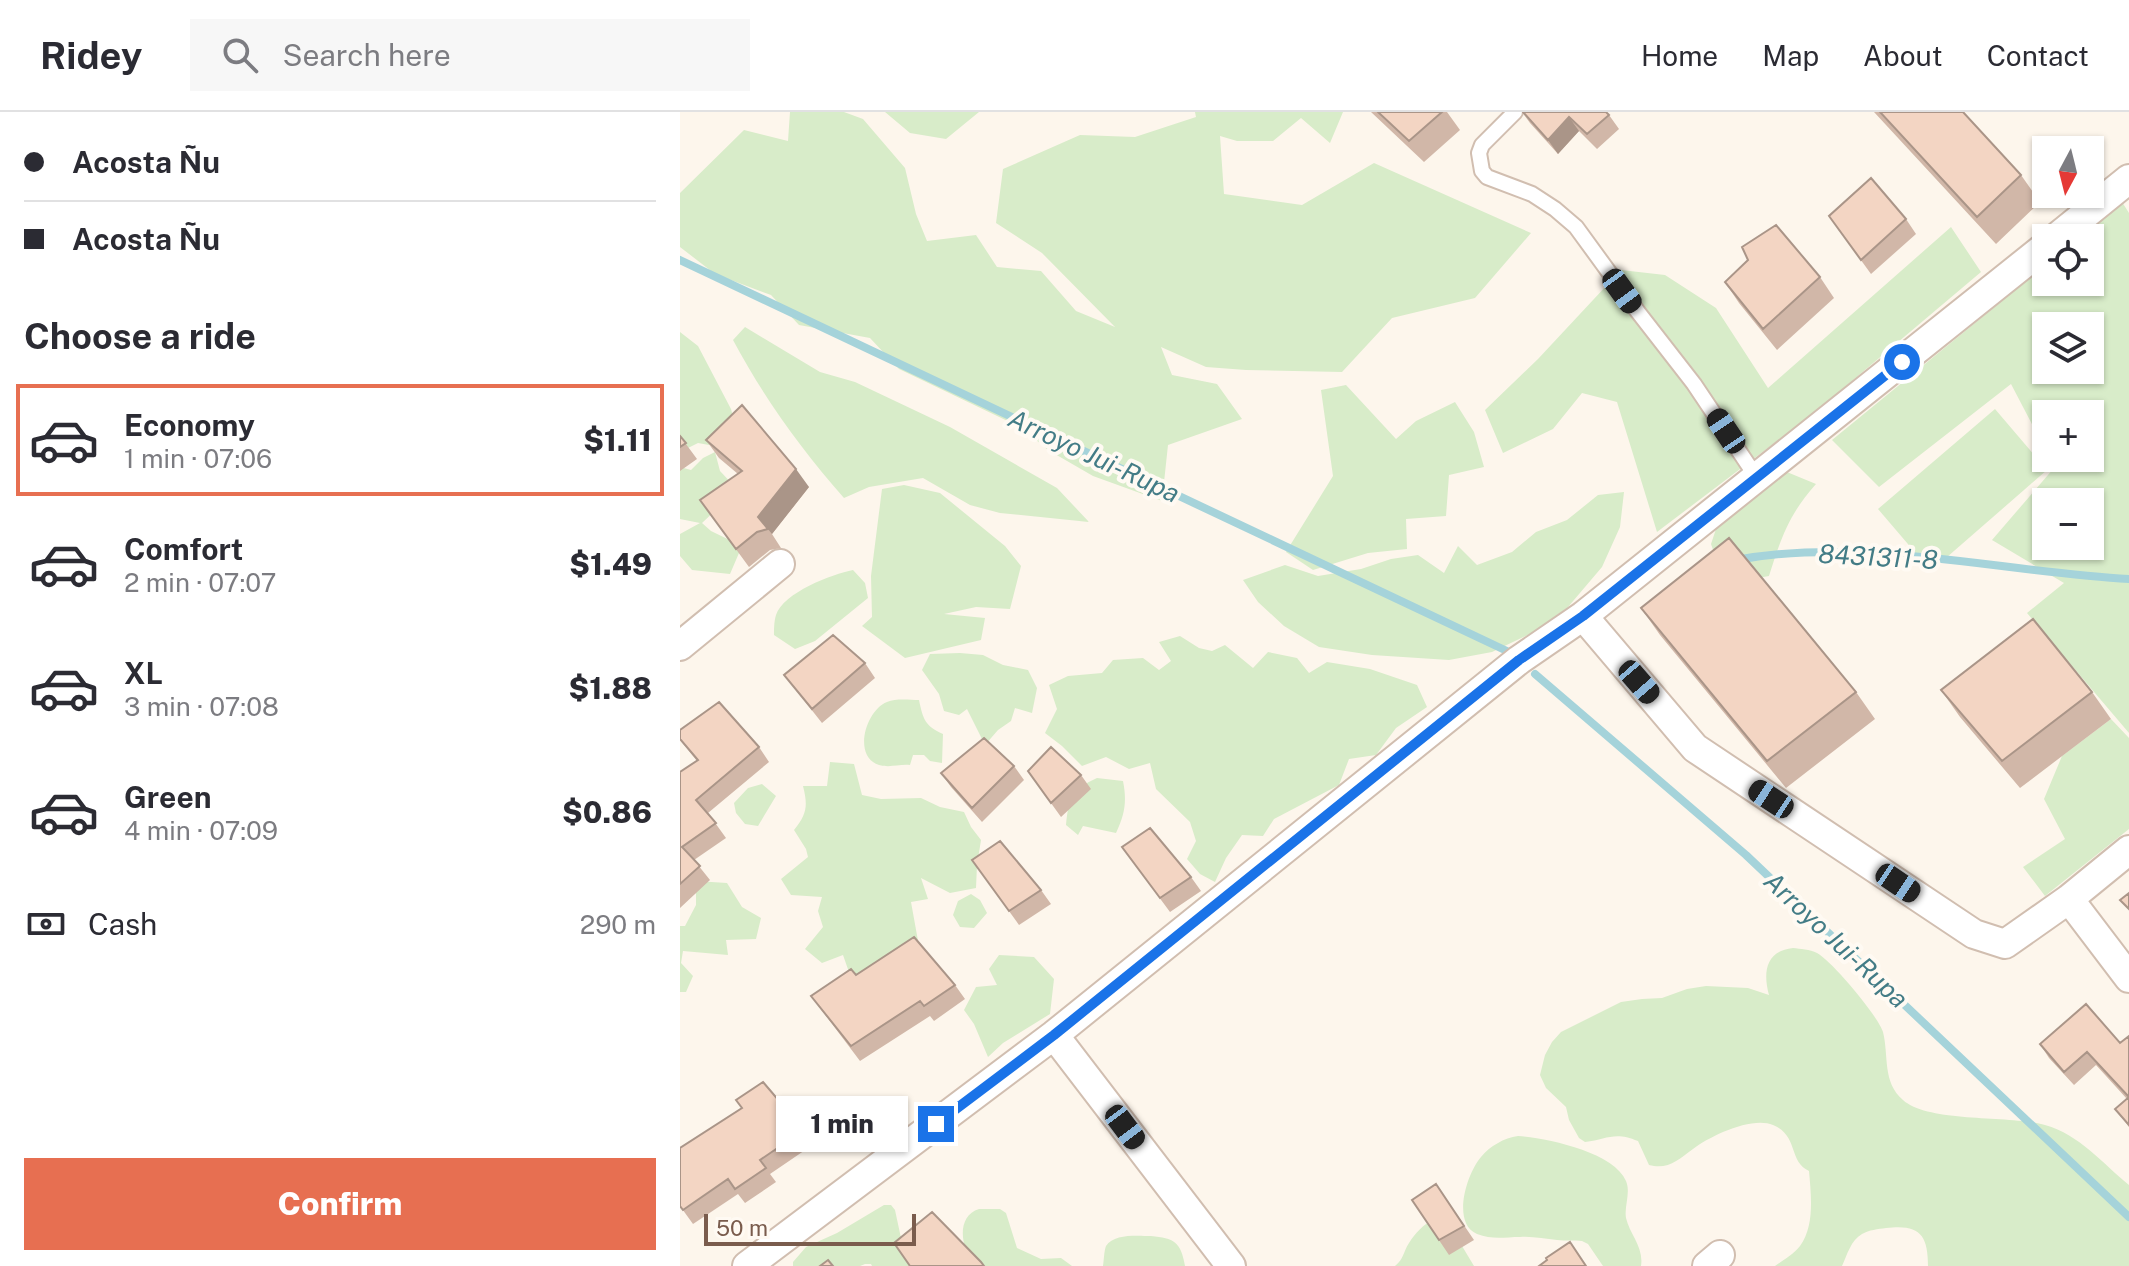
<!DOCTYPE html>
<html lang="en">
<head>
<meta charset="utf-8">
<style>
	body { margin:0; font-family:"Public Sans",sans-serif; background:#f7f7f7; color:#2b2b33; height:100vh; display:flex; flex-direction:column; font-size:30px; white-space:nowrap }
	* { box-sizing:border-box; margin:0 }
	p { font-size:26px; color:#7c7c81 }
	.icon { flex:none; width:44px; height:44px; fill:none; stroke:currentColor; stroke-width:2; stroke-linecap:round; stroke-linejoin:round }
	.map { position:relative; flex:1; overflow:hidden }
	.panel { display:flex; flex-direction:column; background:#fff; width:680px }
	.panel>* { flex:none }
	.guide { display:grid; align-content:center; height:176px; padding:0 24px; background:#fff }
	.needle { width:52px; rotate:187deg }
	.tools { position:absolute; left:1352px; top:24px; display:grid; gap:16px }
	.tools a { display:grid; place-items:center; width:72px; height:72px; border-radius:0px; background:#fff; box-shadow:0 2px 6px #0004; font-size:40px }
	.scale { position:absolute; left:24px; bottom:20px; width:212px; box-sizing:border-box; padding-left:8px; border:4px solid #7a5c4d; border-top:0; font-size:22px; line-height:28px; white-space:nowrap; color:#7a5c4d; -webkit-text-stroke:6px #fffaf3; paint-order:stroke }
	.end { position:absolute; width:36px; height:36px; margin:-18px; border:10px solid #1a73e8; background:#fff; box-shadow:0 0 0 4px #fff }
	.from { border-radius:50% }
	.bubble { position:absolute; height:56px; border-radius:0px; background:#fff; box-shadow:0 2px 6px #0004; font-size:26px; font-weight:800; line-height:56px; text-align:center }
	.car { position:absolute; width:24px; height:48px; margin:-24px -12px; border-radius:10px; box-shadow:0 0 6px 2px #0007; background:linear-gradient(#222 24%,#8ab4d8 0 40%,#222 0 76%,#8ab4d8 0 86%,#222 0) }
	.guide b { display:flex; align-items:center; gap:28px; height:76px; font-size:30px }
	.guide b+b { border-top:2px solid #e1e1e2 }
	.guide i { width:20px; height:20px; background:#2b2b33 }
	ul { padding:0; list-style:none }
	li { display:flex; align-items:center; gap:24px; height:112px; margin:0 16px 12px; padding:0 8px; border:4px solid transparent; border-radius:0px }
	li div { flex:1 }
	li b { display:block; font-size:30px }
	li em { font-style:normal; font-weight:800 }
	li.current { border-color:#e76f51 }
	li>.icon { width:72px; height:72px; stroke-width:1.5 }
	h2 { padding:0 24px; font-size:36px; line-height:96px }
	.pay { display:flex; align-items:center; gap:20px; height:88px; padding:0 24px; font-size:30px }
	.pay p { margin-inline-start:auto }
	.action { display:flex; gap:16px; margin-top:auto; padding:16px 24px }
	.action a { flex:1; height:92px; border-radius:0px; background:#e76f51; color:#fff; font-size:32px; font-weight:800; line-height:92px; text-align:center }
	header { display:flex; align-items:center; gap:48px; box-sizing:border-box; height:112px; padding:0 40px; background:#fff; border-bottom:2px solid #e1e1e2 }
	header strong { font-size:38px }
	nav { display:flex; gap:44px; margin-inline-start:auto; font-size:28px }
	.search { width:560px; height:72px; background:#f7f7f7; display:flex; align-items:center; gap:20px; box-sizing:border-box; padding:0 28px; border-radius:0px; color:#7c7c81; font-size:30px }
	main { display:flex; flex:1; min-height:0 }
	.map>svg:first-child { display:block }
	.green { fill:#d8ecc9; fill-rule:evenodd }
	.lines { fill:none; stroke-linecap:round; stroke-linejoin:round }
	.stream { stroke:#a5d3da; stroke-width:8 }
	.service-casing { stroke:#d1beb0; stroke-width:18 }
	.minor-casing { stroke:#d1beb0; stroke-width:32 }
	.service { stroke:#fff; stroke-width:14 }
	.minor { stroke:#fff; stroke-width:28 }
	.wall { fill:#d1b7a8 }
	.shaded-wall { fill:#aa9588 }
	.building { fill:#f3d5c3; stroke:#aa9588; stroke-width:2 }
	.route { stroke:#1a73e8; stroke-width:10 }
	.labels { text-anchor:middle; stroke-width:8; stroke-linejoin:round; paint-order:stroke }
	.water-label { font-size:26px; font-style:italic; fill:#437c86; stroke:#fffaf3 }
</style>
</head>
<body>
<header>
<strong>Ridey</strong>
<div class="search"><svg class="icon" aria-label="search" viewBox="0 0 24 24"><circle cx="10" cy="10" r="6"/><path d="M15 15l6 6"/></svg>Search here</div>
<nav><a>Home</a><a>Map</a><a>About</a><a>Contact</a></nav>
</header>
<main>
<section class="panel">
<div class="guide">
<b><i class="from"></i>Acosta Ñu</b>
<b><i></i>Acosta Ñu</b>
</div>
<h2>Choose a ride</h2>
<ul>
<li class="current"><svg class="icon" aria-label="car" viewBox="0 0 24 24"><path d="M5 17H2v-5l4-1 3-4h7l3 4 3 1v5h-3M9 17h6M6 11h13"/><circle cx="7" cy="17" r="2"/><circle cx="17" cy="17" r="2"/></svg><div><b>Economy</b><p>1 min · 07:06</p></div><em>$1.11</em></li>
<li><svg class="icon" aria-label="car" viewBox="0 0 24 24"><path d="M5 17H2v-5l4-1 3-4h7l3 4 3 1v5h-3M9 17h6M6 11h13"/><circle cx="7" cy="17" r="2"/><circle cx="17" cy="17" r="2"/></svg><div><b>Comfort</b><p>2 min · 07:07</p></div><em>$1.49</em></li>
<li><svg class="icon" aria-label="car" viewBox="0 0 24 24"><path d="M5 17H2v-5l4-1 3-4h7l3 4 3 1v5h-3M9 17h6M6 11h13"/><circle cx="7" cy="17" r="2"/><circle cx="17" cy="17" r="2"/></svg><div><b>XL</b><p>3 min · 07:08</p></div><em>$1.88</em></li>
<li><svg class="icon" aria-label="car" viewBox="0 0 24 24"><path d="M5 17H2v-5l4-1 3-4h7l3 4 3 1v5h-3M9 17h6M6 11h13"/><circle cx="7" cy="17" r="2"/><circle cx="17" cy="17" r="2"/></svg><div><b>Green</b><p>4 min · 07:09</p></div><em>$0.86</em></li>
</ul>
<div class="pay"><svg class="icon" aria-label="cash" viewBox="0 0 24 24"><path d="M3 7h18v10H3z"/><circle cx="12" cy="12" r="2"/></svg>Cash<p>290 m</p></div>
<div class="action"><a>Confirm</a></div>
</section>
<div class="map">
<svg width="1449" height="1154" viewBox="0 0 1449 1154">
	<rect width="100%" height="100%" fill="#fdf6ec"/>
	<path class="green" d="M110,0H164L183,7L225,56L236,102L247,129L296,123L317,155L361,159L396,199L435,215L362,141L316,111L323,57L400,23L455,25L516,5L515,0H663L650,31L621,6L593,29H557L540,24L544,82L622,93L694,51L851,121L795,186L712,206L662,260L566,258L526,255L481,235L492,263L537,272L562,307L488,333L482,389L413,364L368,338L342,316L219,257L190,226L119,213L91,183L35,162L0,135V81L64,18L108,29Z
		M205,0H299L266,27L230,21Z
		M1442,90L1449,101V621L1347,501L1384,471L1312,428L1374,356L1370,346H1410V302H1366V339L1331,272L1199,375L1152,328L1366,153V170H1410V126H1399ZM1366,214H1410V258H1366ZM1366,390H1410V434H1366Z
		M1271,115L1301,160L1134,301L977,420L937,290L902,281L873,317L823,341L805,298L858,247L941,158L985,163L1036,196L1088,276Z
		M65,215L140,260L175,270L270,315L377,376L409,410L320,401L290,393L243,366L189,375L164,386C121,337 84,286 53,228Z
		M0,220L18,234L51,297L57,320L40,335L18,331L0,340Z
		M666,273L716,327L736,309L775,290L794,320L804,355L769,363L766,404L726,407L727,437L688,441L633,458L606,440L653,364L641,278Z
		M1315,297L1367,358L1251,459L1198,397Z
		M35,340L40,359L55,375L38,396L22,411L31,419L62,434L50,462L12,458L0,444V422L20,411L0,407V355L11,358L23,346Z
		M1102,358L1136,372C1109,402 1101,426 1089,464L1045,472L1031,432L1037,414Z
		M224,373L260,381L325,434L341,454L330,497L296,495L264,502L305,506L301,528L225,546L182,514L192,505L191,464L202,377Z
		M944,380L940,415L922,455L888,495L852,521L812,540L769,548L692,543L639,535L604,514L578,490L563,468L605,453L638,464L681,457L711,447L738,443L764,461L778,434L797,453L832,440L856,420L887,408L918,383Z
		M173,458L185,471L188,486L135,529L115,537L94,523C94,518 94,509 96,503C103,481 152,462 173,458Z
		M500,524L519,536L532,539L545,533L573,556L588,540L617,546L629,561L647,550L690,557L737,573L747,595L716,616L696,643L669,647L659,673L594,707L583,724L562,723L546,746L535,770L520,762L507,747L516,729L510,710L476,677L470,651L449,657L426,645L402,654L382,634L365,621L377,597L369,573L388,564L422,561L433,548L463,546L479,558L491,549L479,530Z
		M280,541L303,543L323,553L348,558L357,576L352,601L335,596L331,609L318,618L305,633L287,597L279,603L264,599L259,582L242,558L250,542Z
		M239,588C243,607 245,614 263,622L262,651L250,649L244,643H233L230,653C219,652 210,656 199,653C172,644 186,598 207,590C216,586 230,588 239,588Z
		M1431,607L1449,626V717L1365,784L1343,755L1385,727L1364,687L1382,644Z
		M150,650L174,652L182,683L201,687L241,686L260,695L284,700L291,715L301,728L297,753L296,776L270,781L241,766L248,787L231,790L242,851L216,877L170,863L163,843L142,851L125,837L143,815L138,799L142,785L111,783L101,767L128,745L126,737L114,718C127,702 128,694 123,674H147Z
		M417,666L443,669C447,689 445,702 436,721L403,714L398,723L386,713C389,685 391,678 417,666Z
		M82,672L96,684L78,714L65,712L56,701L54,691L68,676Z
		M16,769L47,771L62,795L81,806L76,827L46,828L48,843L3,839L1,851L13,864L6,880H0V814H5L16,793Z
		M291,782L300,788L307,801L294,816L280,815L273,803L278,789Z
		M1113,836C1120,837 1130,837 1137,841C1152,849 1198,904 1203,920C1209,944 1202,970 1223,988C1248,1011 1330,1003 1365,1013C1400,1023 1422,1051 1449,1073V1154H1248C1248,1122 1239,1112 1206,1116C1198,1117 1189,1118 1182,1122C1171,1128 1167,1143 1162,1154H1095C1102,1149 1114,1142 1120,1134C1135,1114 1131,1082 1129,1059C1108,1049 1119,1024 1093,1013C1072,1004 1030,1024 1013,1037C998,1048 988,1058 969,1053L958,1029C935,1019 927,1027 905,1030L899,1026L889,1008L886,995L866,976L860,963L865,943L872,930L881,920L941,890L962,887L982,886L1007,877L1026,874L1068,876L1089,883C1083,861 1085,839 1113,836Z
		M319,843L354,845L374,867L370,902L323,931L308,945L294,912L284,898L296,875L317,873L309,857Z
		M838,1024C866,1026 934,1040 946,1069C951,1081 944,1094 946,1106C950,1123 964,1135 961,1154H923L908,1132L902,1129C894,1128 886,1129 877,1128C865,1127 852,1124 840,1125C825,1125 812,1128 797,1122C771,1111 787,1061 801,1045C810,1034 824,1026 838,1024Z
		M204,1093H211L215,1098L221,1126L241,1154H192L191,1152H185L180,1154H113V1150L126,1135L157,1121Z
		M299,1097H320L326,1101L337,1136L361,1147L381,1146L392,1154H270L285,1135C280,1119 283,1102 299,1097Z
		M754,1107L779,1129L794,1154H715C724,1147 723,1140 729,1131C736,1120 743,1113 754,1107Z
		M471,1124C494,1126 501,1130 505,1154H423C424,1148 424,1139 426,1134C434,1121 459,1124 471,1124Z"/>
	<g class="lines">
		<path class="stream" d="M0,148L829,540
			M1056,448C1186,424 1319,460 1449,467
			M855,562L1066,743L1449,1105"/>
		<g class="service-casing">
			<path id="service" d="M835,0L802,33L799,41L802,59L807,65L852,82L875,97L896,115L958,200L1014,272L1077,366"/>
		</g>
		<g class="minor-casing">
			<path id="minor" d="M1376,126L1449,67
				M903,504L1015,636L1294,822L1325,832L1389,787L1449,866
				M0,534L100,452
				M1389,787L1449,738
				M374,923L551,1154
				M67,1154L374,923L839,548L903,504L1366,134
				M1027,1154L1040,1143"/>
		</g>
		<use href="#service" class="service"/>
		<use href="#minor" class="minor"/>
	</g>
	<path class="wall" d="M691,0H767L780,18L744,50Z
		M842,0L929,3L939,17L917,37L899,19L878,42L850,11Z
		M1194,0H1283L1341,63L1360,90L1316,132Z
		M1149,104L1226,107L1236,122L1191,162Z
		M1140,165L1154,186L1097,238L1059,191L1045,170Z
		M0,324L17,347L0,359Z
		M26,328L129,375L92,422L101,436L90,438L69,455L20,388L58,362L39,346Z
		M961,496L1176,580L1195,607L1106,676L980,523Z
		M185,551L195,566L142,611L104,563Z
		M1261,578L1412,580L1431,607L1340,676L1280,605Z
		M0,618L79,635L89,650L28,701L46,726L14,748L30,768L0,796V660L17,649L0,628Z
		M334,654L344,668L302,710L271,675L261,661Z
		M348,659L401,663L411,677L381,705Z
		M442,735L511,765L521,779L490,800Z
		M292,748L361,778L371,792L339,813Z
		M275,873L285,887L254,909L250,904L180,949L131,884Z
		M1449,924V1015L1435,997L1447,987L1416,953L1394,973L1369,946L1360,932L1440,931Z
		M124,1018L134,1032L90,1062L96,1070L65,1091L58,1082L13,1112L0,1094Z
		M756,1072L794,1128L769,1143L732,1088Z"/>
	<path class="shaded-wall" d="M889,5L899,19L878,42L868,28Z
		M116,357L129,375L92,422L78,405Z"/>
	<path class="building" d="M698,0H762L729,29Z
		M843,0H926L929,3L907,22L889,5L868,28Z
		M1200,0H1283L1341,63L1297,105Z
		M1191,66L1226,107L1181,148L1149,104Z
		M1096,113L1140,165L1083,217L1045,170L1068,148L1062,135Z
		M62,293L116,357L78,405L88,417L77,420L56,437L20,388L62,359L26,328Z
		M0,324L6,331L0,335Z
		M1049,426L1176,580L1087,649L961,496Z
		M1353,507L1412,580L1322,649L1261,578Z
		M153,523L185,551L132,597L104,563Z
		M39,590L79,635L16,688L36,711L2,735L20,754L0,772V660L18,648L0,627V618Z
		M304,626L334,654L292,696L261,661Z
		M371,635L401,663L371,691L348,659Z
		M470,716L511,765L480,786L442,735Z
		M320,729L361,778L329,799L292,748Z
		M1449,781V797L1440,788Z
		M234,825L275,873L244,894L240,889L171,934L131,884L171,857L176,863Z
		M1406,892L1440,931L1449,924V1013L1435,997L1449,985L1407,940L1384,960L1360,932Z
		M83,970L124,1018L80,1048L86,1056L55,1077L48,1067L3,1098L0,1094V1036L62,996L56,988Z
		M756,1072L784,1114L759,1128L732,1088Z
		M252,1100L301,1150L304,1154H230L214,1131Z
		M890,1130L906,1154H859L867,1148L866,1146Z
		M148,1148L153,1154H140Z"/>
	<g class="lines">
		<path class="route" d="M256,1012L374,923L839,548L903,504L1222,250"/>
	</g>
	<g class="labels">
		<g class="water-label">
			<text transform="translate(414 344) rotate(25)" y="9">Arroyo Jui-Rupa</text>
			<text transform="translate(1198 445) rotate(3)" y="9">8431311-8</text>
			<text transform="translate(1156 828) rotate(43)" y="9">Arroyo Jui-Rupa</text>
		</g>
	</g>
</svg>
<div class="tools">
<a><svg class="needle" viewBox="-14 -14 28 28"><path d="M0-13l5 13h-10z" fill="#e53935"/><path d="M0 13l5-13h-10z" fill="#7c7c81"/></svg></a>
<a><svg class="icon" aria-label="locate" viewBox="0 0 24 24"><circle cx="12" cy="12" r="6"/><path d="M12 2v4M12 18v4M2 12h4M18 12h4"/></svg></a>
<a><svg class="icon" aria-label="layers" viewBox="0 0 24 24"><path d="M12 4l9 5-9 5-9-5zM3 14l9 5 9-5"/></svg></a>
<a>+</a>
<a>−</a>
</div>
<div class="scale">50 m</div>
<i class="end from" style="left:1222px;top:250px"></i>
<i class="end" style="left:256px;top:1012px"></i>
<div class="bubble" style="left:96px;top:984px;width:132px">1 min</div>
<i class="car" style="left:942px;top:179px;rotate:144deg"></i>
<i class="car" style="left:1046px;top:319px;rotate:326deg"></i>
<i class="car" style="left:959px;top:570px;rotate:139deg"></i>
<i class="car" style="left:1091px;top:687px;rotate:303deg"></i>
<i class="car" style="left:1218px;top:771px;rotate:124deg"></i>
<i class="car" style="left:445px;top:1015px;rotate:143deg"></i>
</div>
</main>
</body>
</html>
